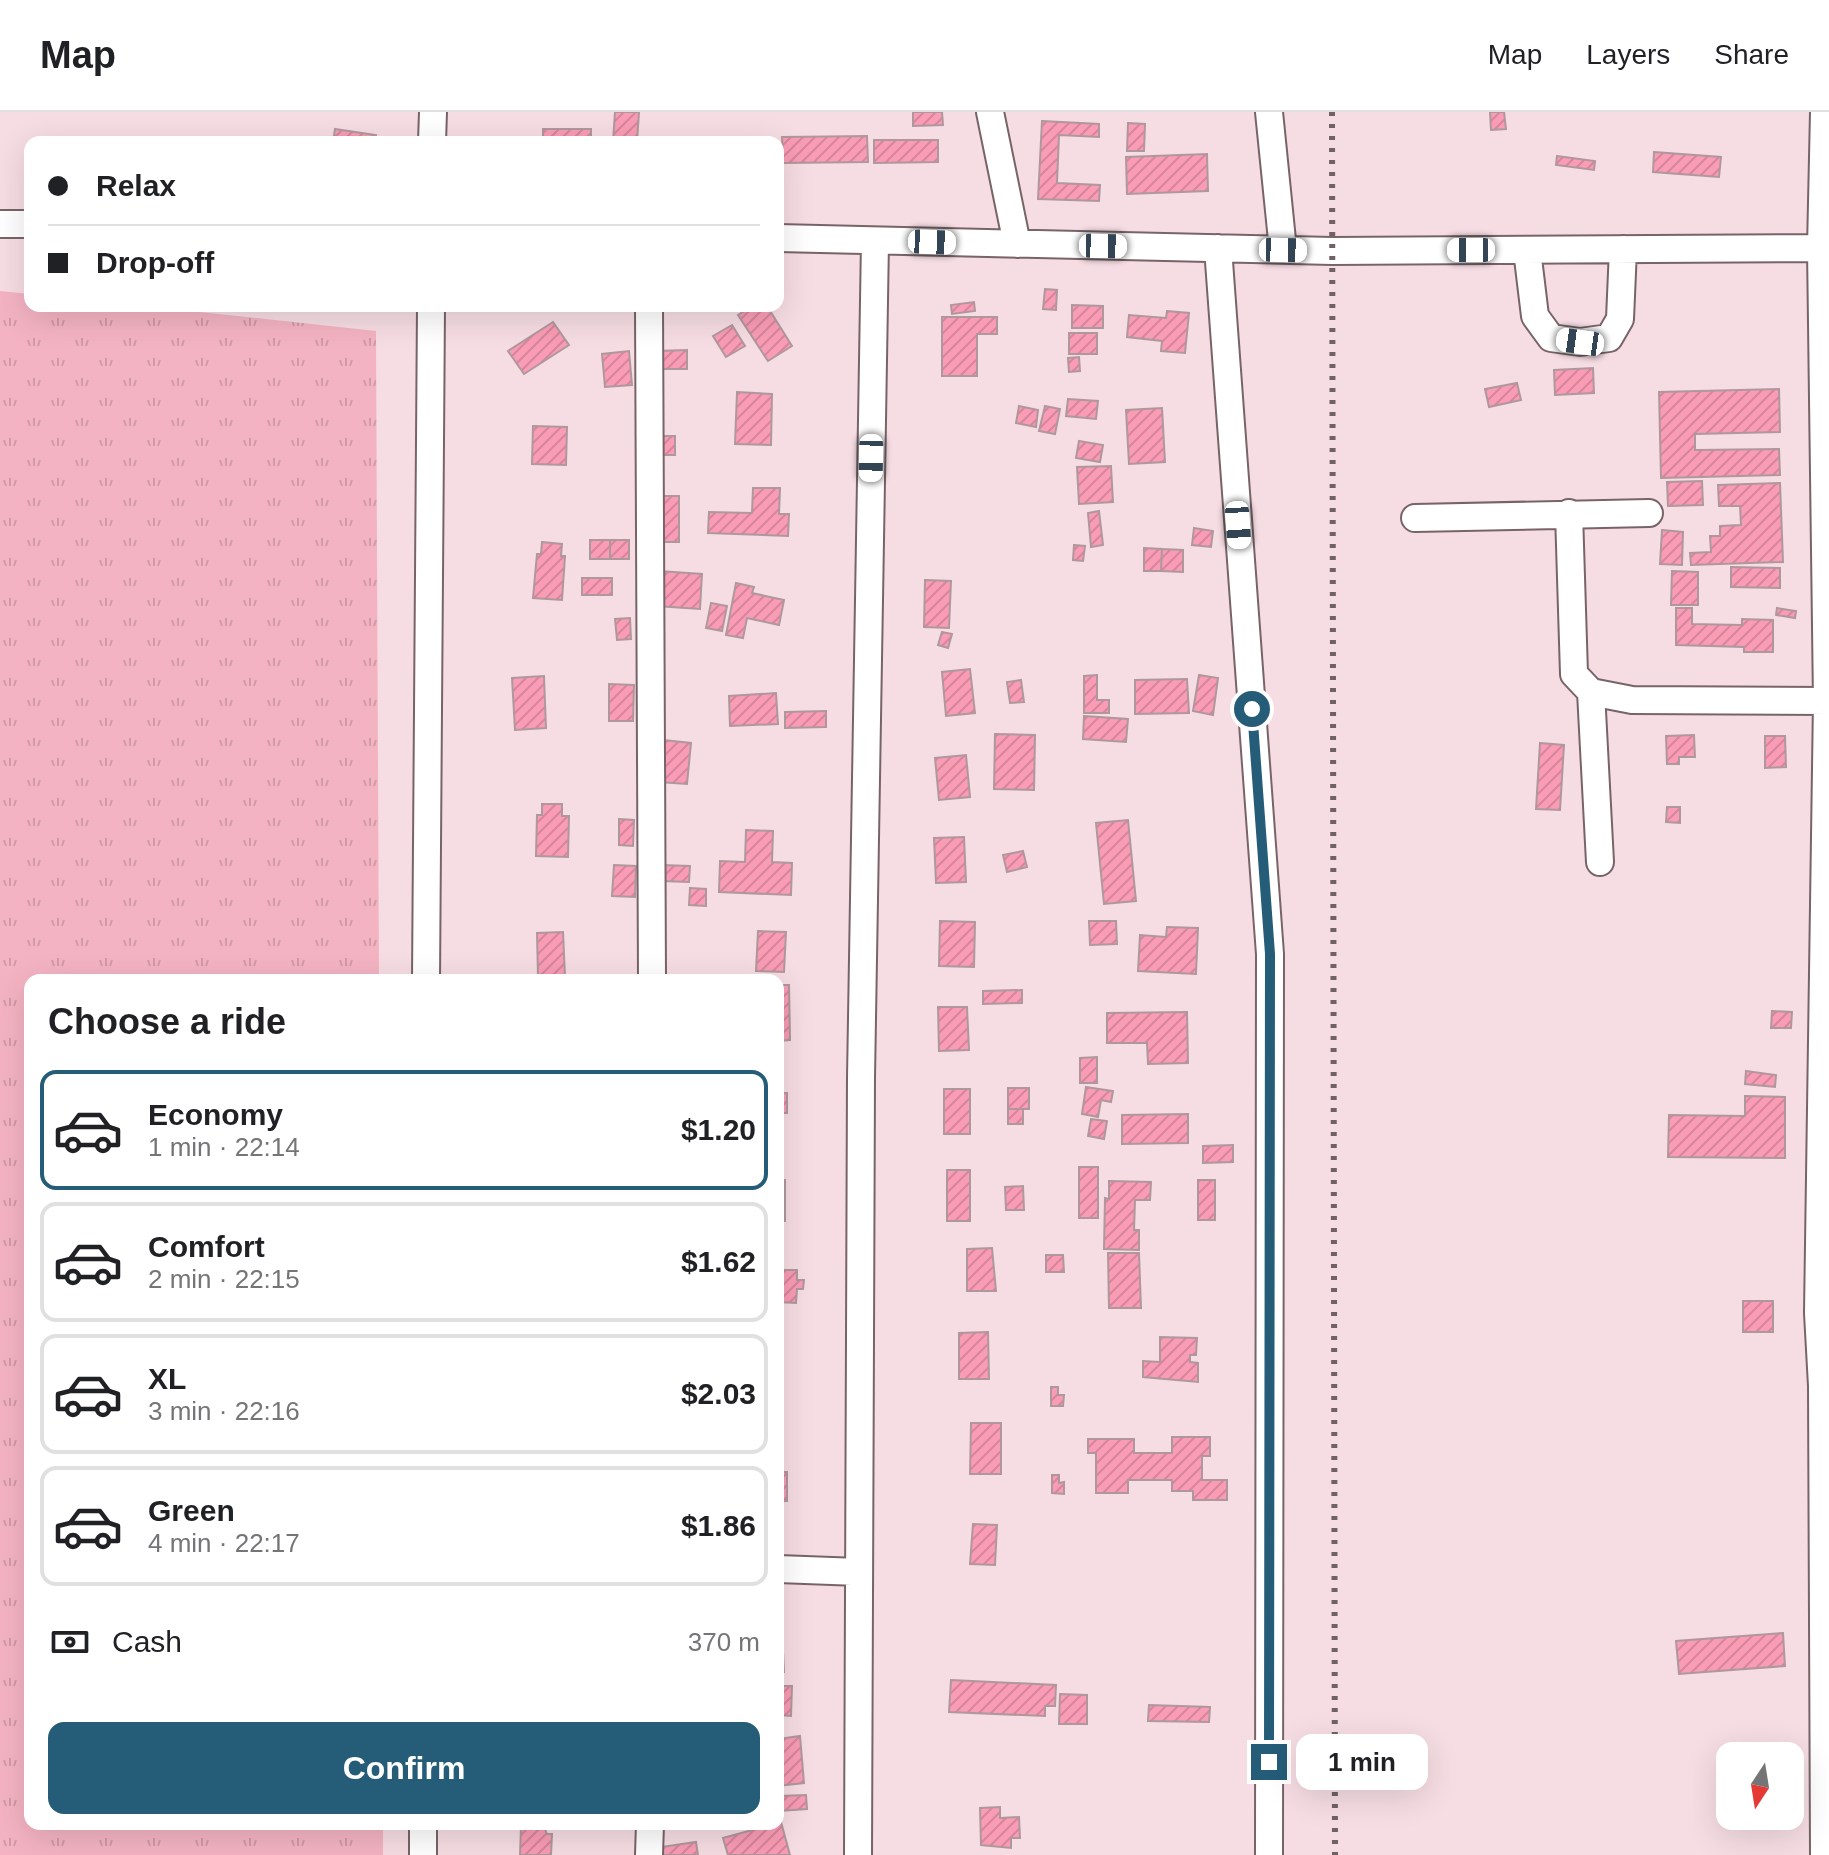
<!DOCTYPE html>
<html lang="en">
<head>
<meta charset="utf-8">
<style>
	body { margin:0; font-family:Arial,sans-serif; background:#f6f6f6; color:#202124; height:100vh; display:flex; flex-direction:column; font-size:30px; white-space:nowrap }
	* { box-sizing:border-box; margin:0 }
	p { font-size:26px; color:#757577 }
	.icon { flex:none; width:44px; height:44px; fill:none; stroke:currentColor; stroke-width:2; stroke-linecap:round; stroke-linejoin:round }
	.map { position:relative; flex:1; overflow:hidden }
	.panel { position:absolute; left:24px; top:862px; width:760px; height:856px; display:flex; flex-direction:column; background:#fff; border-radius:16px; box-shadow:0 8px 32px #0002 }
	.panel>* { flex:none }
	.banner { position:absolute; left:24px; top:24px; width:760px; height:176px; border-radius:16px; box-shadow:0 8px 32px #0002; display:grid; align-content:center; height:176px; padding:0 24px; background:#fff }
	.needle { width:52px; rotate:192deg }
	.buttons { position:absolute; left:1716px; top:1630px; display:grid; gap:16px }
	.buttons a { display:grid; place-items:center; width:88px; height:88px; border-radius:16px; background:#fff; box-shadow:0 8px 32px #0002; font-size:40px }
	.end { position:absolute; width:36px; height:36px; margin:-18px; border:10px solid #255c77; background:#fff; box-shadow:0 0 0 4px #fff }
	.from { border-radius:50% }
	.bubble { position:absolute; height:56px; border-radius:16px; background:#fff; box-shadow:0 8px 32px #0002; font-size:26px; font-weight:700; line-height:56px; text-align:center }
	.car { position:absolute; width:24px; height:48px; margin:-24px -12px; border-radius:10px; box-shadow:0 0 6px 2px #0007; background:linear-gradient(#fff 24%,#345 0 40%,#fff 0 76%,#345 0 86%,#fff 0) }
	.banner b { display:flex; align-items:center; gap:28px; height:76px; font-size:30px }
	.banner b+b { border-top:2px solid #e0e0e0 }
	.banner i { width:20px; height:20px; background:#202124 }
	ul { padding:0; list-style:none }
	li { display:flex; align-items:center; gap:24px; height:120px; margin:0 16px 12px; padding:0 8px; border:4px solid #e0e0e0; border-radius:16px }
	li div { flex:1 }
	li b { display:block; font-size:30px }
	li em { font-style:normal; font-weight:700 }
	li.active { border-color:#255c77 }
	li>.icon { width:72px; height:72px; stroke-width:1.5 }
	h2 { padding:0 24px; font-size:36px; line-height:96px }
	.pay { display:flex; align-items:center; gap:20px; height:88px; padding:0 24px; font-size:30px }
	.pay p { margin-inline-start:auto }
	.button { display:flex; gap:16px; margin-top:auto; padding:16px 24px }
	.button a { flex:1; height:92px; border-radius:16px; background:#255c77; color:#fff; font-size:32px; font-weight:700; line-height:92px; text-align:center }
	header { display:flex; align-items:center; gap:48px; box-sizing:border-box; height:112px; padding:0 40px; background:#fff; border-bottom:2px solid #e0e0e0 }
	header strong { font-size:38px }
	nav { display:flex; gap:44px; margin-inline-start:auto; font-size:28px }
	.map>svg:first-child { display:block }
	.grass { fill:url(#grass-tufts) }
	.building { fill:url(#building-hatch); stroke:#af989d; stroke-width:2 }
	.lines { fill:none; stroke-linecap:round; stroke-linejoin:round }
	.minor-casing { stroke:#786468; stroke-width:30 }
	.minor { stroke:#fff; stroke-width:26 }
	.rail { stroke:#6f6165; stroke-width:6; stroke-dasharray:4 8; stroke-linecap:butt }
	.route { stroke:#255c77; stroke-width:10 }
</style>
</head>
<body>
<header>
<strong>Map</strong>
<nav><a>Map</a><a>Layers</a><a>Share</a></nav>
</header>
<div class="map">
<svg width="1829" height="1743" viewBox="0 0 1829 1743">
	<defs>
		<pattern id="grass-tufts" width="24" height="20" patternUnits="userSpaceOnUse" patternTransform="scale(2)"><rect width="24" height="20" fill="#f4b3c3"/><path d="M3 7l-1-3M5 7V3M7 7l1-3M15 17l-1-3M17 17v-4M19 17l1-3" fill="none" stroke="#d19aa7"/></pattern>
		<pattern id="building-hatch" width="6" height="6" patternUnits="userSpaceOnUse" patternTransform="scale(2)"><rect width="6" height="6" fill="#fa9cb5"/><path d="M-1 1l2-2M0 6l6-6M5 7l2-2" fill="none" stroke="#d6869c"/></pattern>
	</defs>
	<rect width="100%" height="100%" fill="#f6dde3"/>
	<path class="grass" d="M0,179L30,182V194H144L376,219L379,868H30V1712H383V1743H0Z"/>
	<path class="building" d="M615,0H639L637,30H613Z
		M913,0H942L943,13L913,14Z
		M1490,0H1504L1506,17L1491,18Z
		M1042,9L1099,12V25L1059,23L1057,71L1100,73L1099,89L1038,87Z
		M1128,11L1145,12L1144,39H1127Z
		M335,17L376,23L375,30H333Z
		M543,17H591V30H543Z
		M867,24L868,50L783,51L782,25Z
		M874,28H938V50L874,51Z
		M1654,40L1721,45L1719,65L1653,60Z
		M1207,42L1208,79L1127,82L1126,45Z
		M1557,44L1595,49L1594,58L1556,53Z
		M1045,177L1057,178L1056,198L1043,197Z
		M974,190L975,199L952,202L951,193Z
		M1072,193L1103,194V216H1072Z
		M752,194H767L792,234L768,249L738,203Z
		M1167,199L1189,201L1185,241L1161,239L1162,229L1127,225L1129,203L1166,206Z
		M942,205H997V222H977V264H942Z
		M553,210L569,233L524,262L508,239Z
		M732,213L745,234L726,245L713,224Z
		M1069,221H1097V242H1069Z
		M687,238V257H656V239Z
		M629,239L632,273L605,275L602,242Z
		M1079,245L1080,259L1069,260L1068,246Z
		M1593,256L1594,281L1555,283L1554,258Z
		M1517,271L1521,288L1489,295L1485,277Z
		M1779,277L1780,320L1695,322V338L1779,337L1780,363L1661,366L1659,280Z
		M737,280L772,282L771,333L735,332Z
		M1068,287L1098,289L1096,307L1066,304Z
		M1019,294L1038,298L1036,315L1016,311Z
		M1045,294L1060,297L1055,322L1039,319Z
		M1162,296L1165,350L1129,352L1126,298Z
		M533,314L567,315L566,353L532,352Z
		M655,324H675V343H655Z
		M1079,329L1103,333L1100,350L1076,346Z
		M1111,354L1113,390L1079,392L1077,355Z
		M1702,369L1703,393L1668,394L1667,370Z
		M1780,371L1783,450L1691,453L1690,441L1711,440L1710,424H1720V414L1741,413L1740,394H1719L1718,373Z
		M753,376H780L779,402H789L788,424L708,421L709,400L752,401Z
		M659,384H679V430H658Z
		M1099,399L1103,433L1091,435L1088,401Z
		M1194,416L1213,419L1211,435L1192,433Z
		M1662,418L1683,420L1682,453L1660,452Z
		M590,428H610V447H590Z
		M610,428H629V447H610Z
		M542,430L562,432L561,444H565L562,488L533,486L537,442H541Z
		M1074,433L1085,434L1083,449L1073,448Z
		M1144,436L1162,437L1161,459H1144Z
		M1162,437L1183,438V460L1161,459Z
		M1731,455L1780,456V476L1731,475Z
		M659,459L702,462L700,497L656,494Z
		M1672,459L1698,460V493H1671Z
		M582,466H612V483H582Z
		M925,468L951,469L949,516L924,515Z
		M736,471L754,475L752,481L784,488L779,513L747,506L743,526L726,523Z
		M711,491L727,494L722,519L706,516Z
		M1676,496H1692V512L1742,513V507L1773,508V540H1744V535L1676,533Z
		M1777,496L1796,499L1795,506L1776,503Z
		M630,506L631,527L617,528L615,507Z
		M942,520L952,522L948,536L938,533Z
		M970,557L975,601L946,604L942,560Z
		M1097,563V588H1109V601H1084V564Z
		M1199,563L1218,566L1213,603L1193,599Z
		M544,564L546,616L515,618L512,566Z
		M1187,567L1189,601L1135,602V568Z
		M1021,568L1024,590L1010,591L1007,570Z
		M609,572L634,573L633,609H609Z
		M776,581L778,612L730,614L729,584Z
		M826,599V615L785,616V600Z
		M1084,604L1128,607L1126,630L1083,627Z
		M995,622L1035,623L1034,678L994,677Z
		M1694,623L1695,645H1679V652H1667L1666,624Z
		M1765,624H1785L1786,655L1765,656Z
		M663,628L691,631L687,672L659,670Z
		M1540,631L1564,633L1560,698L1536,697Z
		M966,643L970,685L939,688L935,646Z
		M542,692H562V704H569L568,745L536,744L537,703H542Z
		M1667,695H1680V711L1666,710Z
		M619,707L634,708L633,734L619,733Z
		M1128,708L1136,789L1104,792L1096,711Z
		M746,718L773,719L772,750L792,751L791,783L719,780L720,749L745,750Z
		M964,725L966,770L936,771L934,726Z
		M1023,739L1027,755L1007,760L1003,743Z
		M614,753L636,754L635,785L612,784Z
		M661,753L690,754L689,770L661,769Z
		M690,776L706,777V794L689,793Z
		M940,809L975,810L974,855L939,854Z
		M1089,809H1116L1117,832L1090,833Z
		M1167,815L1198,816L1196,862L1138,859L1140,823L1166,825Z
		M758,819L786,820L784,860L756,859Z
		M563,820L565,864L538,865L537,821Z
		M778,873H789L790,928L778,929Z
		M1022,878V891L983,892V879Z
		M938,895H967L969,938L939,939Z
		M1772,899L1792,900L1791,916H1771Z
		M1187,900L1188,951L1148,952L1147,931H1107V901Z
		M1097,945V971H1080V946Z
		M1746,959L1776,963L1775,975L1745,972Z
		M1086,975L1113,979L1111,990L1101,988L1098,1005L1082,1002Z
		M1008,976H1029V997H1008Z
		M944,977H970V1022H944Z
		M778,981H787V1001H778Z
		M1745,984L1785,985V1046L1668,1045L1669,1003L1745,1004Z
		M1008,997H1023V1012H1008Z
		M1188,1002V1031L1122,1032V1003Z
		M1091,1007L1107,1009L1104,1027L1088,1024Z
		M778,1009L782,1010L781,1045H778Z
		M1233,1033V1050L1203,1051V1034Z
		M1079,1055H1098V1106H1079Z
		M947,1058H970V1109H947Z
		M778,1068H785V1109H778Z
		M1198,1068H1215V1108H1198Z
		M1109,1069L1151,1070L1150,1088H1135L1134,1118H1139V1138L1104,1137L1105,1086L1109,1087Z
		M1023,1074L1024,1098H1006L1005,1075Z
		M992,1136L996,1179H967V1137Z
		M1108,1141H1139L1141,1196H1109Z
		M1046,1143H1063L1064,1160H1046Z
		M778,1158H797V1168H804L803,1177H797L796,1191L778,1190Z
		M1743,1189H1773V1220H1743Z
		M988,1220L989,1267H959V1221Z
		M1160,1225L1197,1226L1196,1243H1190V1250L1198,1251V1270L1143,1265V1249L1160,1250Z
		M1051,1275H1058V1283H1064L1063,1294H1051Z
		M971,1311H1001V1362H970Z
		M1172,1325H1210V1344H1202V1368H1227V1388H1193V1379H1172V1368H1128V1381H1096V1341H1088V1327H1134V1341H1172Z
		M778,1360H787V1389H778Z
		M1052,1363H1059V1371L1064,1370V1382L1052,1381Z
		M973,1412L997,1413L995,1453L970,1452Z
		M778,1520H782L784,1560H778Z
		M1783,1521L1785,1554L1679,1562L1676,1529Z
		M951,1568L1056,1573L1055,1594H1045V1604L949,1600Z
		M778,1574H792L791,1604L778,1603Z
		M1060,1582L1087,1583V1612H1059Z
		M1149,1593L1210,1595L1209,1610L1148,1609Z
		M800,1624L804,1671L778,1674V1627Z
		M806,1683L807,1697L779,1699L778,1684Z
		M1000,1695V1706L1019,1705L1020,1726H1011V1736L981,1733L980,1696Z
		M781,1710L790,1743H728L723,1726Z
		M529,1712H543L547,1722H552L551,1743H520L521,1715L529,1716Z
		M696,1730L698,1743H662L661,1735Z"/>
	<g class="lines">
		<g class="minor-casing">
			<path id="minor" d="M990,0L1017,132
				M1269,0L1283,138
				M1824,0L1821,136L1827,589L1818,1201L1822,1274L1824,1743
				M432,30L433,0
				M0,112H30
				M778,126L1332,139L1829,136
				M1218,136L1270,842L1269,1743
				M1527,138L1535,204L1551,226L1580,230L1609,226L1620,207L1623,137
				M649,194L652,868
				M1569,401L1574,562L1591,580L1632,588L1829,589
				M1415,406L1649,401
				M1591,580L1600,750
				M426,868L431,194
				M778,1457L859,1460
				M423,1712V1743
				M649,1743L650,1712
				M858,1743L861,966L875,129"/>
		</g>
		<use href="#minor" class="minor"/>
		<path class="rail" d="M1332,0L1335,1743"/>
	</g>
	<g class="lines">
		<path class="route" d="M1252,597L1270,842L1269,1650"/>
	</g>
</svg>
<div class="buttons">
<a><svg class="needle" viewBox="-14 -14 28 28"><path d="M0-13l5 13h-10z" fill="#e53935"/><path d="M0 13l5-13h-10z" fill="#757577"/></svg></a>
</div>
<i class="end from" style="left:1252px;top:597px"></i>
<i class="end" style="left:1269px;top:1650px"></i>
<div class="bubble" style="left:1296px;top:1622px;width:132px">1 min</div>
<i class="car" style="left:932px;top:130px;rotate:92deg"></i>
<i class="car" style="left:1103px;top:134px;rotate:91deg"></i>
<i class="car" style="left:1283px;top:138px;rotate:91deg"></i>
<i class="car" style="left:1471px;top:138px;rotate:270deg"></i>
<i class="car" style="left:1580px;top:230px;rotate:278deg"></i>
<i class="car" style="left:871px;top:346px;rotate:181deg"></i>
<i class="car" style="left:1238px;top:413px;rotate:176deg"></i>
<div class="banner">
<b><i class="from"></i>Relax</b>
<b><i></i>Drop-off</b>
</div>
<section class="panel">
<h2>Choose a ride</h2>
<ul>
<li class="active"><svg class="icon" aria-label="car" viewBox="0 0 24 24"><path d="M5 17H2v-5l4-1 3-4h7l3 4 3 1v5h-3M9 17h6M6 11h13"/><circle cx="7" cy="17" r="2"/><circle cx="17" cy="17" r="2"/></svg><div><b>Economy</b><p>1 min · 22:14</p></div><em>$1.20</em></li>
<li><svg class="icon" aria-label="car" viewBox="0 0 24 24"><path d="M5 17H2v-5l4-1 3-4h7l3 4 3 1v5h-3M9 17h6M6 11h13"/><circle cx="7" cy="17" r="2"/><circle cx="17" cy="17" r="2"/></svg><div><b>Comfort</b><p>2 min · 22:15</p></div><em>$1.62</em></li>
<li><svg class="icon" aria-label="car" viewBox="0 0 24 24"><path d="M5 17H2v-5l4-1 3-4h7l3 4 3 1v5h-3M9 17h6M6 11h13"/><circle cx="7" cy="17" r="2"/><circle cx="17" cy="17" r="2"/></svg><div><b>XL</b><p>3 min · 22:16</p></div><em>$2.03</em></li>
<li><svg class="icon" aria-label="car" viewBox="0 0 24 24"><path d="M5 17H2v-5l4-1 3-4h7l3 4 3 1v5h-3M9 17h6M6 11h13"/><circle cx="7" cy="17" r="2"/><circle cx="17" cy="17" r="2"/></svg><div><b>Green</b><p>4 min · 22:17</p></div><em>$1.86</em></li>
</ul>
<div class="pay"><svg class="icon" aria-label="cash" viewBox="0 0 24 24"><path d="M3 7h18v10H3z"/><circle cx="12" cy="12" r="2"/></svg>Cash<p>370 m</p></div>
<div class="button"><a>Confirm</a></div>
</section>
</div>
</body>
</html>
